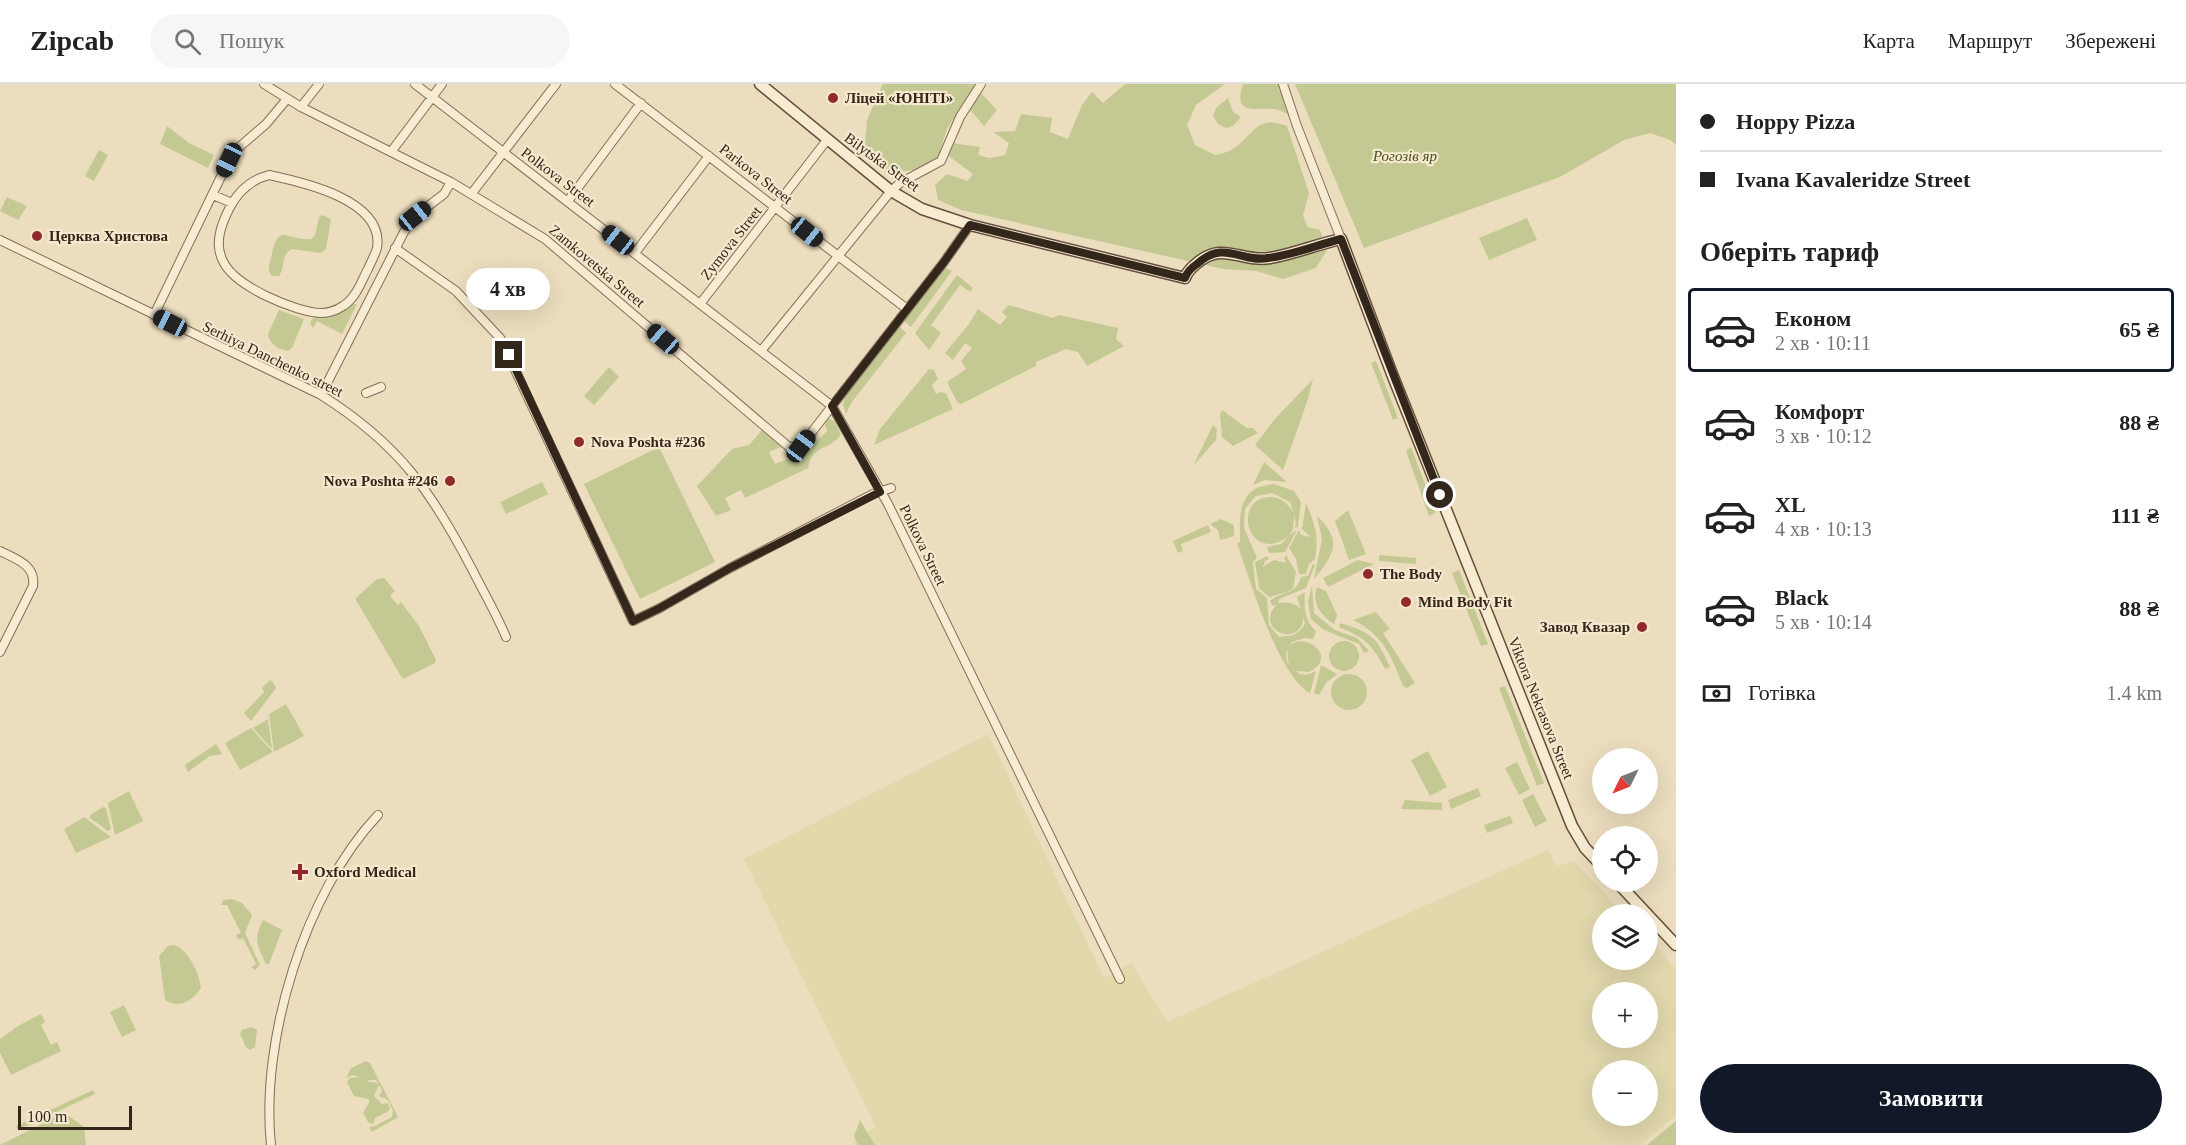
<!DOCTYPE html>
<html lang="uk">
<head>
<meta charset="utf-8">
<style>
	body { margin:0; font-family:"Times New Roman",serif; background:#f6f6f6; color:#222; height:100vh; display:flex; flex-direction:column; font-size:22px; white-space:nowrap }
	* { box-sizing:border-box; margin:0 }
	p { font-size:20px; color:#767676 }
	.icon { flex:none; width:33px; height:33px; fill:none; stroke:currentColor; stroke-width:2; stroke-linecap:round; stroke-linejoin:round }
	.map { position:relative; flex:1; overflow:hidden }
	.side { display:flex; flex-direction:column; background:#fff; width:510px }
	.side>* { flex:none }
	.top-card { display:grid; align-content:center; height:132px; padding:0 24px; background:#fff }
	.needle { width:39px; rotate:227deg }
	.controls { position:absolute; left:1592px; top:664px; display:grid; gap:12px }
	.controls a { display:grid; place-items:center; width:66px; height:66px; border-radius:50%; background:#fff; box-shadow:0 6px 24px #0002; font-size:30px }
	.scale { position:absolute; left:18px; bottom:15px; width:114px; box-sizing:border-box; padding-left:6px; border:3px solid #33271c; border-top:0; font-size:16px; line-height:21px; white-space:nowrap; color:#33271c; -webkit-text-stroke:4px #f4e8cd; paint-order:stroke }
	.end { position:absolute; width:27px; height:27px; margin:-14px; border:8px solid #33271c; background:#fff; box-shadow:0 0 0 3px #fff }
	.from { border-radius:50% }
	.bubble { position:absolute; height:42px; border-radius:21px; background:#fff; box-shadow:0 6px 24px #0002; font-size:20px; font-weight:700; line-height:42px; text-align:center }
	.car { position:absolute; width:18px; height:36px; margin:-18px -9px; border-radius:8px; box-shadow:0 0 4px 2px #0007; background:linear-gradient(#222 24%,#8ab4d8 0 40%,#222 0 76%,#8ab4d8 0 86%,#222 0) }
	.top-card b { display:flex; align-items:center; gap:21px; height:57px; font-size:22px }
	.top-card b+b { border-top:2px solid #e0e0e0 }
	.top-card i { width:15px; height:15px; background:#222 }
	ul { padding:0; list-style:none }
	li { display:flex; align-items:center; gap:18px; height:84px; margin:0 12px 9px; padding:0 12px; border:3px solid transparent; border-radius:6px }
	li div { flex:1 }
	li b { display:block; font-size:22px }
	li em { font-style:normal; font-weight:700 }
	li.active { border-color:#111827 }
	li>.icon { width:54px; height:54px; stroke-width:1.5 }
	h2 { padding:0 24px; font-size:27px; line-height:72px }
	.pay { display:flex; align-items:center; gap:15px; height:66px; padding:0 24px; font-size:22px }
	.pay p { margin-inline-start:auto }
	.button { display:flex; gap:12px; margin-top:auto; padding:12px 24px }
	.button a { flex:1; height:69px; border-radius:36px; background:#111827; color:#fff; font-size:24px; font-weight:700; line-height:69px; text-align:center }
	header { display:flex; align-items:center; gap:36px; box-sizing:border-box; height:84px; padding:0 30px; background:#fff; border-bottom:2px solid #e0e0e0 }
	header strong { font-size:28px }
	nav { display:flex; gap:33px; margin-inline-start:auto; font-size:21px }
	.search { width:420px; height:54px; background:#f6f6f6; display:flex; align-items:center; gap:15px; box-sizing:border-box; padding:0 21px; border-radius:33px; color:#767676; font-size:22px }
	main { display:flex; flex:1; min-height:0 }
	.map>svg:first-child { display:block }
	.farmland { fill:#e1d8ac; fill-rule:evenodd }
	.green { fill:#c4c993 }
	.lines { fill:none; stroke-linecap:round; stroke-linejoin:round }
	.street-casing { stroke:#836e58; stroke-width:10 }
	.secondary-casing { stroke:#654f3b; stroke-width:13 }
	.street { stroke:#f7ebd1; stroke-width:8 }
	.secondary { stroke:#f7ebd1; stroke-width:10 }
	.route { stroke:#33271c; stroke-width:8 }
	.poi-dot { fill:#902a2c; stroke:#f4e8cd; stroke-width:2 }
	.labels { text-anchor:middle; stroke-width:4.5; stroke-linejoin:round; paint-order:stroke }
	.poi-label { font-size:15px; font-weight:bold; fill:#33271c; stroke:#f4e8cd; text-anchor:start }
	.park-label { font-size:15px; font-style:italic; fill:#454f23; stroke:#f4e8cd }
	.street-label { font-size:15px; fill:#33271c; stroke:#f4e8cd }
</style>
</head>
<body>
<header>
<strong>Zipcab</strong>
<div class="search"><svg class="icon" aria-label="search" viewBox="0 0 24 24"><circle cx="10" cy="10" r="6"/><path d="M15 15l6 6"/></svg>Пошук</div>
<nav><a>Карта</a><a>Маршрут</a><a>Збережені</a></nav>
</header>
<main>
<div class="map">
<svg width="1676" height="1061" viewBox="0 0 1676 1061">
	<rect width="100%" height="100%" fill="#ecddbe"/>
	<path class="farmland" d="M988,650L1104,894L1131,879L1167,938L1548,766L1557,782L1574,777L1625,831H1602V876H1647V854L1676,885V1031L1641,1061H855L853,1057L876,1043L744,775ZM1602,909H1647V954H1602ZM1602,987H1647V1032H1602Z"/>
	<path class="green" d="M883,0H978L976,4L997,26L984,42L964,19L947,45L938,73L919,85L887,90L864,69L867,36Z
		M1125,0H1225L1196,21L1187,41L1195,61L1215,71C1219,70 1225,69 1229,67C1253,55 1254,29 1287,42L1309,109L1303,132L1308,143L1320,146L1327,166L1316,184L1283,195L1256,187L1223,185L961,126L938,116L935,101L947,90L968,97L973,90L946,70L952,59L980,63L978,71L989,74L1005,71L1009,59L993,48L1015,47L1021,30L1052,34L1050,48L1068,55L1082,21L1092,8L1103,19Z
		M1243,0H1279L1291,32C1287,30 1282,27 1278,26C1261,21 1231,36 1243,0Z
		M1295,0H1676V61L1670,56L1650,49L1624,56L1560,93L1364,164Z
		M1228,14L1233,28L1241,33L1233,42L1226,44L1218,40L1213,32L1216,24Z
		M167,42L189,59L214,71L208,84L160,60Z
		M99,66L108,71L94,97L85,92Z
		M7,113L27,122L18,136L0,127Z
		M322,131L331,135L326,165L320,169L292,165C280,171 286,182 279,192H272C267,186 269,182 271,174C279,136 285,157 311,155L315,151L319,133Z
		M1527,134L1537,156L1489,176L1479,154Z
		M944,183L952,187L911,243L904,237Z
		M957,191L973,204L970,208L960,201L931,241L941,249L929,266L915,249Z
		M351,220H357L342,250L317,237L313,244L310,239L314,232C329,235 340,231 351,220Z
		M1009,221L1053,234L1059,231L1118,244L1116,255L1124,262L1087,282L1078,268L1066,265L1036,278V282L961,320L957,318L947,298L966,285L961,277L972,264L965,259L953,276L945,269L969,240L978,225L1000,241L1007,233L1002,228Z
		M279,226L304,235L292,264L288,267C278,265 269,260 268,250Z
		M899,242L906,249L851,319L846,330L843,321L845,313Z
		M1376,277L1398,334L1393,336L1371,279Z
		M609,283L619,293L594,321L584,312Z
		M929,285L934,286L938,295L932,301L936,310L940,308L946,309L953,325L874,361L880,345Z
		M1313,295L1307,318L1283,386L1255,361L1274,336Z
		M1222,326L1247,344H1253L1258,349L1233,362L1222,353L1220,331Z
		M828,334L834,337L841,350C831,367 813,359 808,384L745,414L741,406L725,414L731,426L716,432L697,402L732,365L749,361L762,346L783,362L769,368L775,380L798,371L799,368L808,358L815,359L827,347L824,338Z
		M1213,341L1217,345L1216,356L1193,382Z
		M659,363L715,478L640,515L584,400Z
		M1411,363L1436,429L1429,432L1406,367Z
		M1264,378L1287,398L1265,396L1253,401Z
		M542,398L548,410L506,430L500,418Z
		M1274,400L1294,407L1301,418L1298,443L1295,444L1296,439L1294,431L1293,445L1289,451L1297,446L1285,468L1269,469L1267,463L1281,460L1289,452C1248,483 1230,413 1271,413C1281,413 1288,420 1293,428L1290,418L1272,409L1256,412L1245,425L1244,444L1257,474L1253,478L1256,505L1267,514L1269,541L1279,553C1293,552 1299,551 1305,539L1297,513L1305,508C1304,524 1304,536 1316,547L1313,555L1305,554L1292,558L1286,569L1287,578L1289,580C1277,535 1349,567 1309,588L1296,587C1302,593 1310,590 1316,587L1310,609C1279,594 1249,494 1237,459L1240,458C1240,440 1237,416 1255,405C1260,402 1269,401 1274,400Z
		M1306,419C1315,440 1319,452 1315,475L1309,480L1306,490H1299L1296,475L1289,464L1299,446L1301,451L1311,453L1302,445Z
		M1348,426L1366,470L1349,476L1335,437Z
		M1317,432C1343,457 1334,470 1314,495L1322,455Z
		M1221,435L1234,441V452L1220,456L1218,446L1210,440Z
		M1208,441L1211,448L1181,460L1183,467L1178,469L1173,457Z
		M1286,471L1296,488L1293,504L1287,508L1269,513L1259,504L1255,478L1267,472L1269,475L1265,477L1263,483L1274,476L1287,479L1284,475Z
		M1379,471L1416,474V480L1379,477Z
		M1358,476L1374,480L1328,503L1323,494Z
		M1313,480L1315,481L1306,504L1279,515L1278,519C1289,517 1305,520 1303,536C1299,564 1253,546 1277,520L1273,522L1270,517C1281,508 1297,510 1301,493L1308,492Z
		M1459,486L1488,560L1481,562L1452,489Z
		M384,494L395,507L390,512L398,521L401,518L419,542L436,576L435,579L405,594H402L356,516V514L377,495Z
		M1312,502L1314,529L1335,546L1357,554L1369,567L1364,569L1359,560L1324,546L1311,535L1308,517Z
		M1317,503L1326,507L1337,531L1334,540C1321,532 1311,518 1317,503Z
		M1376,528L1390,545L1383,549L1415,599L1407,604L1403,602C1391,571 1383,551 1353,536Z
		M1340,539C1372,549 1376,552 1390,583L1385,585C1372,560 1365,554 1339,543Z
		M1329 572a15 15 0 1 1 30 0a15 15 0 1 1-30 0Z
		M1321,581L1337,590L1326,599L1319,611L1314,609Z
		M1331 608a18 18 0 1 1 36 0a18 18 0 1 1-36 0Z
		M270,596L272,597L276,604L251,637L244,629L264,608L262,604Z
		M1505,602L1544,699L1537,702L1499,604Z
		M286,620L304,652L274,668L269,630Z
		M268,635L272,665L253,644Z
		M251,644L273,668L240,686L225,659Z
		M216,660L222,670L210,672L188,688L185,681Z
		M1428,667L1447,703L1430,712L1411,676Z
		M1517,678L1530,705L1519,711L1505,684Z
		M1478,704L1481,712L1451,725L1448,716Z
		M129,707L143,737L115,751L108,719Z
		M1533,710L1547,737L1535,743L1522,716Z
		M1405,716L1442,719V726L1401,725Z
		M103,723L106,724L111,745L108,747L90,734V731Z
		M1510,732L1513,739L1487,749L1484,741Z
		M84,733L111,753L76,769L64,745Z
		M232,815L242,819L252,831L245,849L260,881L255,886L251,883L256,880L243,854L238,856L236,851L241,849L227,821H221L223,816Z
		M263,836L282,846L269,880H266C257,860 253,857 263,836Z
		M174,861C189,866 199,889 201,904C193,916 179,926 165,916L159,872L168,862Z
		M124,921L136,946L122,953L110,928Z
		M41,930L45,938L41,941L51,961L57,958L61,967L11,991L0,969V955L18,942Z
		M251,943L257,946L255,963L250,966L246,963L240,950L242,946Z
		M366,977L370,979L398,1033L372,1048L369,1043L375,1042L392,1033L393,1027L388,1016L379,1012L382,1006L376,996H369L368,998H375L379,1001L374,1012L382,1020L388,1019L390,1025L387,1028L375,1034L373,1040L368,1038L363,1029L370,1017L368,1015L354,1012L347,998L350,994L359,993L353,991L346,994L351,984Z
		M93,1006L95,1010L18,1046L16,1042Z
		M62,1030L70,1033L84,1043L86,1061H0Z
		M860,1036L875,1061H858L854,1052Z
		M1676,1037V1061H1647Z"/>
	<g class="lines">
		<g class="street-casing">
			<path id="street" d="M264,0L301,23L451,98L545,155L789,363L801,362L944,178L970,141
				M415,0L832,322L888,420L1120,895
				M615,0L907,225
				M1283,0L1297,42L1341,155
				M301,23L319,0
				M391,68L442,0
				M269,91C302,98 385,116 377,164C375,171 371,178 368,185C361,198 356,214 343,222C337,226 329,229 321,229C295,228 234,202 223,177C214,160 221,141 229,125C238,107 250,96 269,91Z
				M472,109L556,0
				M213,111L232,119
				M568,117L641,19
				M0,156L321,311C399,360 432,408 473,487C484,509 497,531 506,553
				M395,164L456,207L500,254L633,537L660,524L730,484L873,410L891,404
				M635,169L709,72
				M700,220L827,56
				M154,231L229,76L237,65L266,40L287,15
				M761,267L891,107L900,99L941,77L960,33L981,0
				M366,309L381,303
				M321,311L404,148L415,132L444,110L451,98
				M0,467C16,475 36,481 33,502L0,568
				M271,1061C260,956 305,808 378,731"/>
		</g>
		<g class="secondary-casing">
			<path id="secondary" d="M760,0L891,107L922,125L970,141L1185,194C1187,188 1191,184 1196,180C1223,156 1241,179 1270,174C1294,170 1318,160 1341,155L1392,290L1572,742L1585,764L1602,782
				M1617,798L1676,861"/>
		</g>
		<use href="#street" class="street"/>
		<use href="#secondary" class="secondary"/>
	</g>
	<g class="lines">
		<path class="route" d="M509,271L633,537L660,524L730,484L880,408L832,322L944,178L970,141L1185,194C1187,188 1191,184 1197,180C1225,155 1240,179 1268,174C1293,171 1317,161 1341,155L1440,411"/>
	</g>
	<g class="poi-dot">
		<circle cx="833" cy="14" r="6"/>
		<circle cx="37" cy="152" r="6"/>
		<circle cx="579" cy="358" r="6"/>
		<circle cx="450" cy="397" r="6"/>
		<circle cx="1368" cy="490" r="6"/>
		<circle cx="1406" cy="518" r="6"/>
		<circle cx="1642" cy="543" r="6"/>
		<path d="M297 779h6v6h6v6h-6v6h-6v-6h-6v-6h6z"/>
	</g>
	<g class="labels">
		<g class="poi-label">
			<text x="845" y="19">Ліцей «ЮНІТІ»</text>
			<text x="49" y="157">Церква Христова</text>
			<text x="591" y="363">Nova Poshta #236</text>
			<text x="438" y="402" text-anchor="end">Nova Poshta #246</text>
			<text x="1380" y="495">The Body</text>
			<text x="1418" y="523">Mind Body Fit</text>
			<text x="1630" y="548" text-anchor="end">Завод Квазар</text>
			<text x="314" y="793">Oxford Medical</text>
		</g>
		<g class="park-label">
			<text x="1405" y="77">Рогозів яр</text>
		</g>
		<g class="street-label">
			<text transform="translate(882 78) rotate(36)" y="5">Bilytska Street</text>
			<text transform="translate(756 90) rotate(38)" y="5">Parkova Street</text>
			<text transform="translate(558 93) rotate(37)" y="5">Polkova Street</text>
			<text transform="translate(731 159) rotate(-52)" y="5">Zymova Street</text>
			<text transform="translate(597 182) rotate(40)" y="5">Zamkovetska Street</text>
			<text transform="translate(273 275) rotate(26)" y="5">Serhiya Danchenko street</text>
			<text transform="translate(923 461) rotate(64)" y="5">Polkova Street</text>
			<text transform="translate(1541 624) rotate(68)" y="5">Viktora Nekrasova Street</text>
		</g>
	</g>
</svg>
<div class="controls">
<a><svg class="needle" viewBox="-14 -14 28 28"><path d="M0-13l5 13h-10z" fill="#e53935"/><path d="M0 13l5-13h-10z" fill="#767676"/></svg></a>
<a><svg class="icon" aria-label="locate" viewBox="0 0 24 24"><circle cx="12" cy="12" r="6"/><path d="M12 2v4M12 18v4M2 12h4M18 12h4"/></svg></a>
<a><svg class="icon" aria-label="layers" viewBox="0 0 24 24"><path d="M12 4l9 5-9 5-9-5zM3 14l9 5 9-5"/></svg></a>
<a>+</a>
<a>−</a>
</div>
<div class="scale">100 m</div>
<i class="end from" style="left:1440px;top:411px"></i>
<i class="end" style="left:509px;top:271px"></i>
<div class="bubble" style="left:466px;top:184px;width:84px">4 хв</div>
<i class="car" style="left:229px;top:76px;rotate:205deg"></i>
<i class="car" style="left:415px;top:132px;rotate:51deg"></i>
<i class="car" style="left:807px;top:148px;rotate:129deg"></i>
<i class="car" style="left:618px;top:156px;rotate:308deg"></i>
<i class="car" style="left:170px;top:239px;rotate:297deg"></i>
<i class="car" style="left:663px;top:255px;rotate:311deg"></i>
<i class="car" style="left:801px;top:362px;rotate:37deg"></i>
</div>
<section class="side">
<div class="top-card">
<b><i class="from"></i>Hoppy Pizza</b>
<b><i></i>Ivana Kavaleridze Street</b>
</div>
<h2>Оберіть тариф</h2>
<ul>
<li class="active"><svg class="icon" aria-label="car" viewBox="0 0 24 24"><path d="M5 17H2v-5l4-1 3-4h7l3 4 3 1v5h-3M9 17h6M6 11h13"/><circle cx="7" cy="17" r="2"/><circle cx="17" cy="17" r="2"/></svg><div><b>Економ</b><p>2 хв · 10:11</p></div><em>65 ₴</em></li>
<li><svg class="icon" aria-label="car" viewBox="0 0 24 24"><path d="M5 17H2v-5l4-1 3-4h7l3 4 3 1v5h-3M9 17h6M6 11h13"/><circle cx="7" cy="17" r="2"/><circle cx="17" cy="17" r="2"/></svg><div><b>Комфорт</b><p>3 хв · 10:12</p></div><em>88 ₴</em></li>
<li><svg class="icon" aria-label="car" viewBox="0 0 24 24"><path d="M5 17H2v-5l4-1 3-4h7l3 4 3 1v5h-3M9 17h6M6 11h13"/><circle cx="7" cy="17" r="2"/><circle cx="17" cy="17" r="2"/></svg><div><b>XL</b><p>4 хв · 10:13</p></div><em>111 ₴</em></li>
<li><svg class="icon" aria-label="car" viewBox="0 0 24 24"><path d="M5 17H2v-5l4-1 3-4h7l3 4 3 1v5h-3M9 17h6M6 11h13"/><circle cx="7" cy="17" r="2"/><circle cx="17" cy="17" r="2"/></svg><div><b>Black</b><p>5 хв · 10:14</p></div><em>88 ₴</em></li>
</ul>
<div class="pay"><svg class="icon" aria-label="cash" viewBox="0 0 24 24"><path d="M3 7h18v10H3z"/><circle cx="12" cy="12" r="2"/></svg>Готівка<p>1.4 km</p></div>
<div class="button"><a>Замовити</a></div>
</section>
</main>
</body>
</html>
